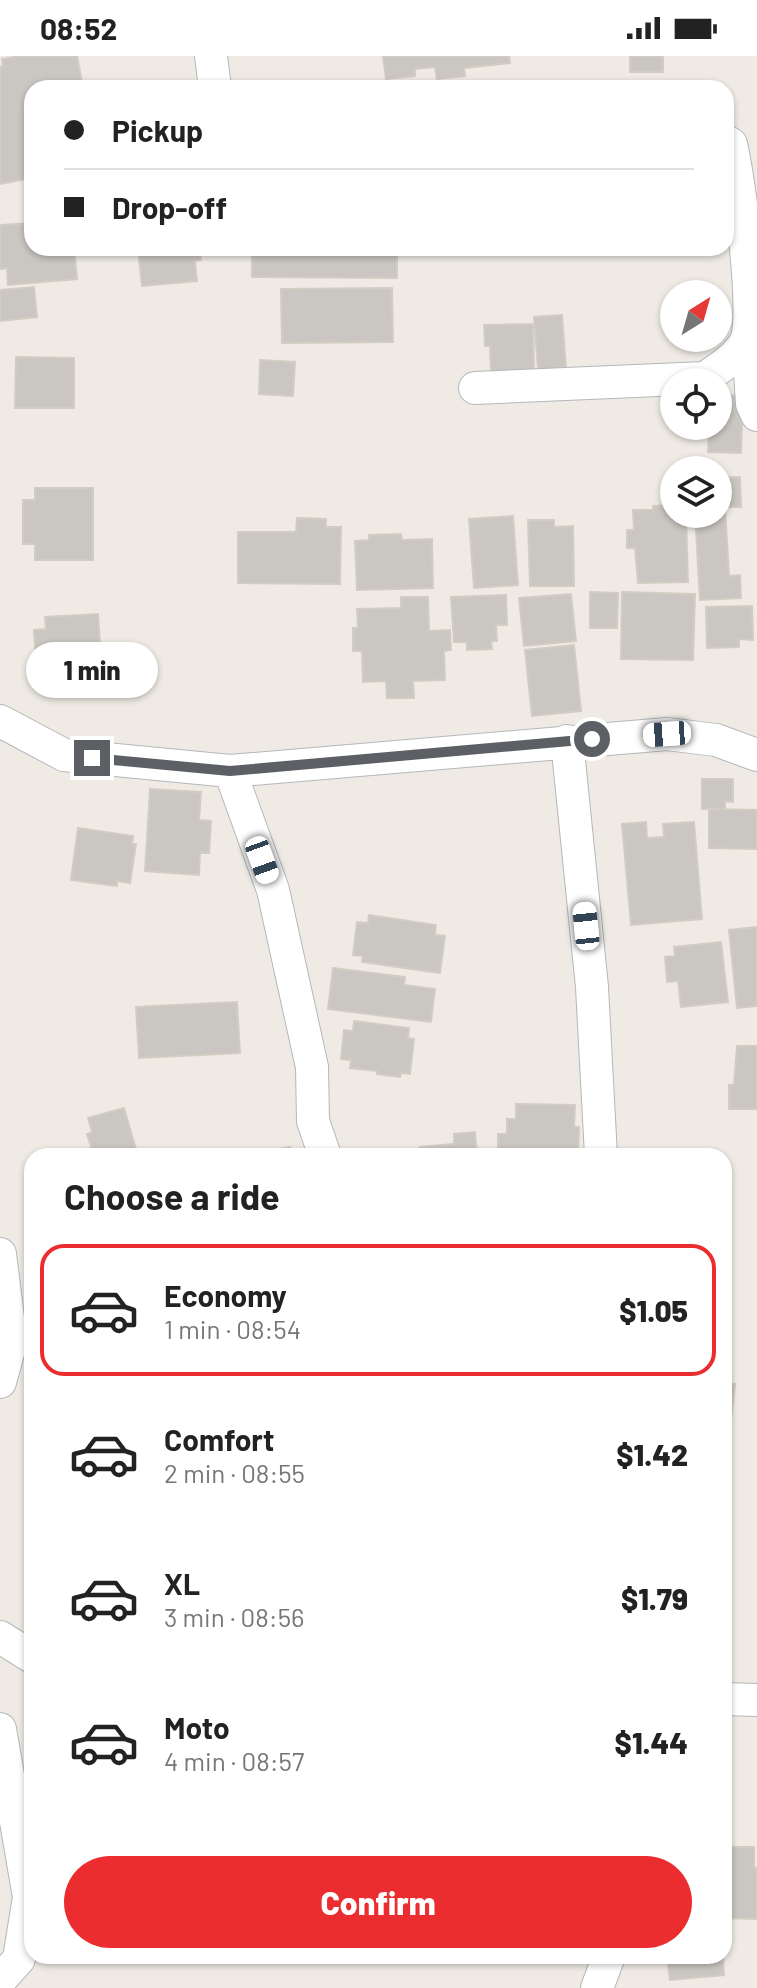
<!DOCTYPE html>
<html lang="en">
<head>
<meta charset="utf-8">
<style>
	body { margin:0; font-family:Barlow,sans-serif; background:#f2f2f2; color:#222; height:100vh; display:flex; flex-direction:column; font-size:30px; white-space:nowrap }
	* { box-sizing:border-box; margin:0 }
	p { font-size:26px; color:#767676 }
	.icon { flex:none; width:44px; height:44px; fill:none; stroke:currentColor; stroke-width:2; stroke-linecap:round; stroke-linejoin:round }
	.map { position:relative; flex:1; overflow:hidden }
	.details { position:absolute; left:24px; top:1092px; width:708px; height:816px; display:flex; flex-direction:column; background:#fff; border-radius:24px; box-shadow:0 2px 6px #0004 }
	.details>* { flex:none }
	.banner { position:absolute; left:24px; top:24px; width:710px; height:176px; border-radius:24px; box-shadow:0 2px 6px #0004; display:grid; align-content:center; height:176px; padding:0 40px; background:#fff }
	.needle { width:52px; rotate:37deg }
	.buttons { position:absolute; left:660px; top:224px; display:grid; gap:16px }
	.buttons a { display:grid; place-items:center; width:72px; height:72px; border-radius:50%; background:#fff; box-shadow:0 2px 6px #0004; font-size:40px }
	.end { position:absolute; width:36px; height:36px; margin:-18px; border:10px solid #5c6065; background:#fff; box-shadow:0 0 0 4px #fff }
	.from { border-radius:50% }
	.bubble { position:absolute; height:56px; border-radius:28px; background:#fff; box-shadow:0 2px 6px #0004; font-size:26px; font-weight:800; line-height:56px; text-align:center }
	.car { position:absolute; width:24px; height:48px; margin:-24px -12px; border-radius:10px; box-shadow:0 0 6px 2px #0007; background:linear-gradient(#fff 24%,#345 0 40%,#fff 0 76%,#345 0 86%,#fff 0) }
	.banner b { display:flex; align-items:center; gap:28px; height:76px; font-size:30px }
	.banner b+b { border-top:2px solid #e0e0e0 }
	.banner i { width:20px; height:20px; background:#222 }
	ul { padding:0; list-style:none }
	li { display:flex; align-items:center; gap:24px; height:132px; margin:0 16px 12px; padding:0 24px; border:4px solid transparent; border-radius:24px }
	li div { flex:1 }
	li b { display:block; font-size:30px }
	li em { font-style:normal; font-weight:800 }
	li.active { border-color:#eb2d2f }
	li>.icon { width:72px; height:72px; stroke-width:1.5 }
	h2 { padding:0 40px; font-size:36px; line-height:96px }
	.primary-button { display:flex; gap:16px; margin-top:auto; padding:16px 40px }
	.primary-button a { flex:1; height:92px; border-radius:48px; background:#eb2d2f; color:#fff; font-size:32px; font-weight:800; line-height:92px; text-align:center }
	.status { display:flex; justify-content:space-between; align-items:center; height:56px; padding:0 40px; background:#fff; direction:ltr }
	.status svg { height:22px; fill:currentColor }
	.map>svg:first-child { display:block }
	.building { fill:#cac6c1; stroke:#d3ccc2; stroke-width:2 }
	.lines { fill:none; stroke-linecap:round; stroke-linejoin:round }
	.street-casing { stroke:#b4b7bb; stroke-width:34 }
	.street { stroke:#fff; stroke-width:32 }
	.route { stroke:#5c6065; stroke-width:10 }
</style>
</head>
<body>
<div class="status"><b>08:52</b><svg viewBox="0 0 49 12"><path d="M0 12V9h3v3zM5 12V6h3v6zM10 12V3h3v9zM15 12V0h3v12zM26 1h20v11H26zM47 4h2v5h-2z"/></svg></div>
<div class="map">
<svg width="757" height="1932" viewBox="0 0 757 1932">
	<rect width="100%" height="100%" fill="#efebe4"/>
	<path class="building" d="M20,0H77L83,32H32V122L0,128V11L3,10L2,3Z
		M383,0H509L510,7L464,12L465,20L437,23L435,11L415,13V20L386,23Z
		M630,0H663V16H630Z
		M32,167V192H74L77,223L8,229L7,212L0,213V169Z
		M138,192H200L201,204L195,205L197,225L142,230Z
		M252,192H397V222L252,221Z
		M34,231L37,261L0,265V234Z
		M392,232L393,286L282,287L281,233Z
		M562,259L566,312L538,314L534,261Z
		M533,268L534,315L491,316L490,290H485L484,269Z
		M16,301L74,302V352H15Z
		M260,304L295,306L293,340L259,338Z
		M718,339L743,340L741,397L708,396L709,370H718Z
		M740,421L741,451H725L729,520L740,519L741,542L700,544L695,458H718V422Z
		M35,432H93V504H35V488H23V444H35Z
		M674,449V458H686L688,526L638,527L635,492H627V474H634L633,454H653V450Z
		M513,460L518,529L474,532L469,463Z
		M297,462L326,463V471H341L340,528L238,527V476H296Z
		M528,464H554V471L573,470L574,530H530Z
		M401,478L402,484L432,483L433,532L357,534L355,485L369,484V479Z
		M590,536L618,537L617,572H590Z
		M622,536L695,538L693,604L621,603Z
		M571,538L576,585L524,590L519,542Z
		M506,539L507,569H496L497,585H491L492,593L467,594V586H454L451,541Z
		M401,541H428L429,575L450,574L451,594L444,595L445,624L413,625L414,642H387L386,625L363,626L362,595H353V572H358L357,553L401,552Z
		M752,550L753,584L739,583V591L707,592L706,551Z
		M98,558L102,619L37,623L34,574L46,573L45,561Z
		M574,589L581,655L532,660L525,594Z
		M702,723H733V746L725,745V753H702Z
		M150,733L201,736L199,764L211,765L209,797H200L199,819L145,815Z
		M709,753L757,754V793L709,792Z
		M646,766L647,782L664,781L663,768L694,766L702,863L631,869L622,768Z
		M78,772L133,780L132,788H136L130,827L117,825V830L71,824Z
		M369,859L436,869L435,879L445,880L440,917L362,906L363,900L353,899L357,866L368,867Z
		M757,871V950L737,952L729,874Z
		M721,886L728,946L681,951L678,925L667,926L665,901L675,900L674,891Z
		M333,912L405,921L404,929L435,933L431,966L328,953Z
		M237,946L240,997L139,1002L136,951Z
		M354,965L409,972L408,982L414,983L410,1018L401,1017L400,1021L377,1018V1015L350,1012L351,1004L341,1003L344,974L353,975Z
		M737,990H757V1053H729V1029H734Z
		M516,1048L575,1049L574,1071H579L578,1100H498V1078H507V1063H516Z
		M124,1052L136,1093L112,1100H94L87,1078L92,1076L88,1062Z
		M475,1076L477,1100H421L420,1091L454,1088V1078Z
		M290,1091L292,1100H245Z
		M724,1327L735,1328L731,1363L724,1362Z
		M724,1791H754V1812H757V1863L724,1862Z
		M667,1900H723L724,1919L670,1924Z"/>
	<g class="lines">
		<g class="street-casing">
			<path id="street" d="M211,0L215,32
				M748,283L752,348L757,359
				M475,332L705,322C721,311 736,302 746,285C757,257 739,124 731,88L726,85
				M0,665L64,699L230,715L667,678L716,684L757,699
				M567,685L592,931L601,1100
				M230,715L273,834L312,1011L313,1065L325,1100
				M0,1198L11,1286L0,1326
				M0,1581L32,1601
				M724,1643L757,1644
				M0,1673L29,1841L19,1903L0,1924
				M597,1932L609,1900"/>
		</g>
		<use href="#street" class="street"/>
	</g>
	<g class="lines">
		<path class="route" d="M92,702L230,715L592,683"/>
	</g>
</svg>
<div class="buttons">
<a><svg class="needle" viewBox="-14 -14 28 28"><path d="M0-13l5 13h-10z" fill="#e53935"/><path d="M0 13l5-13h-10z" fill="#767676"/></svg></a>
<a><svg class="icon" aria-label="locate" viewBox="0 0 24 24"><circle cx="12" cy="12" r="6"/><path d="M12 2v4M12 18v4M2 12h4M18 12h4"/></svg></a>
<a><svg class="icon" aria-label="layers" viewBox="0 0 24 24"><path d="M12 4l9 5-9 5-9-5zM3 14l9 5 9-5"/></svg></a>
</div>
<i class="end from" style="left:592px;top:683px"></i>
<i class="end" style="left:92px;top:702px"></i>
<div class="bubble" style="left:26px;top:586px;width:132px">1 min</div>
<i class="car" style="left:667px;top:678px;rotate:266deg"></i>
<i class="car" style="left:262px;top:804px;rotate:160deg"></i>
<i class="car" style="left:586px;top:870px;rotate:354deg"></i>
<div class="banner">
<b><i class="from"></i>Pickup</b>
<b><i></i>Drop-off</b>
</div>
<section class="details">
<h2>Choose a ride</h2>
<ul>
<li class="active"><svg class="icon" aria-label="car" viewBox="0 0 24 24"><path d="M5 17H2v-5l4-1 3-4h7l3 4 3 1v5h-3M9 17h6M6 11h13"/><circle cx="7" cy="17" r="2"/><circle cx="17" cy="17" r="2"/></svg><div><b>Economy</b><p>1 min · 08:54</p></div><em>$1.05</em></li>
<li><svg class="icon" aria-label="car" viewBox="0 0 24 24"><path d="M5 17H2v-5l4-1 3-4h7l3 4 3 1v5h-3M9 17h6M6 11h13"/><circle cx="7" cy="17" r="2"/><circle cx="17" cy="17" r="2"/></svg><div><b>Comfort</b><p>2 min · 08:55</p></div><em>$1.42</em></li>
<li><svg class="icon" aria-label="car" viewBox="0 0 24 24"><path d="M5 17H2v-5l4-1 3-4h7l3 4 3 1v5h-3M9 17h6M6 11h13"/><circle cx="7" cy="17" r="2"/><circle cx="17" cy="17" r="2"/></svg><div><b>XL</b><p>3 min · 08:56</p></div><em>$1.79</em></li>
<li><svg class="icon" aria-label="car" viewBox="0 0 24 24"><path d="M5 17H2v-5l4-1 3-4h7l3 4 3 1v5h-3M9 17h6M6 11h13"/><circle cx="7" cy="17" r="2"/><circle cx="17" cy="17" r="2"/></svg><div><b>Moto</b><p>4 min · 08:57</p></div><em>$1.44</em></li>
</ul>
<div class="primary-button"><a>Confirm</a></div>
</section>
</div>
</body>
</html>
